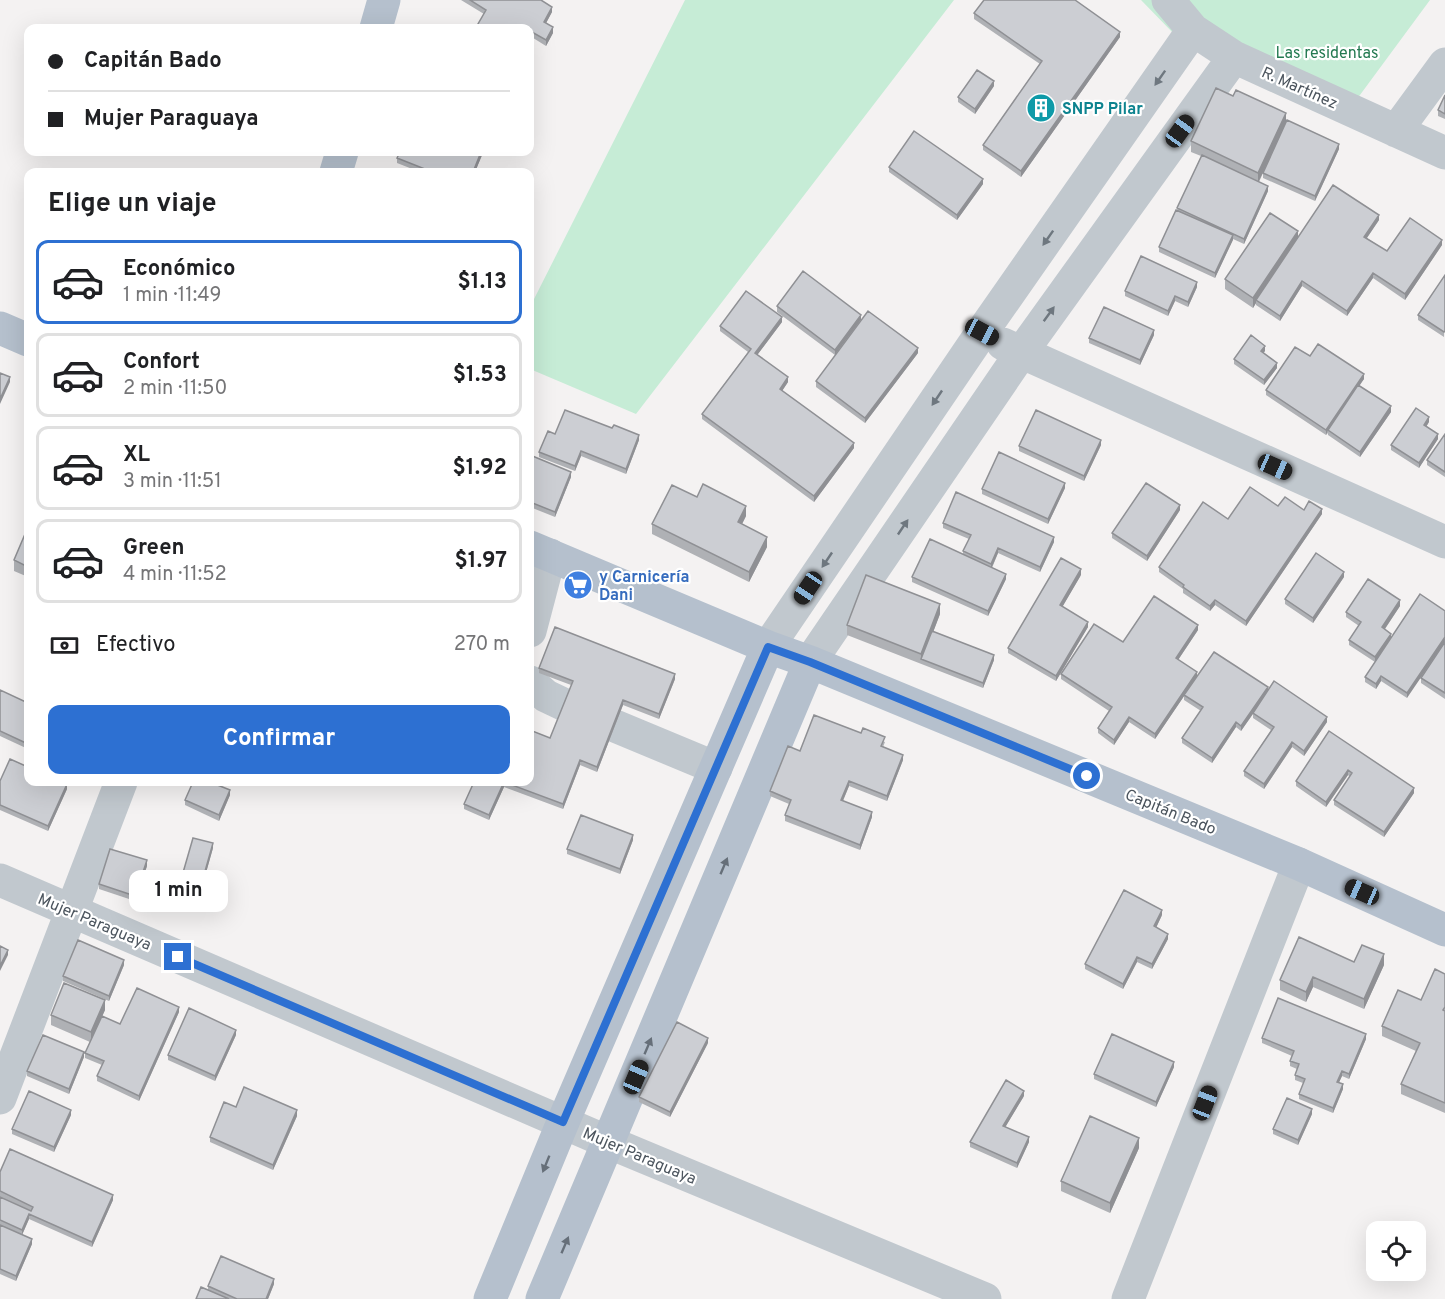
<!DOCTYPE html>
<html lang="es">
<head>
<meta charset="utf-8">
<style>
	body { margin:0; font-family:Overpass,sans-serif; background:#f2f2f2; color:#202124; height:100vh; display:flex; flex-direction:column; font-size:22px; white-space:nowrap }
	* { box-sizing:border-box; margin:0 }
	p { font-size:20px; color:#757577 }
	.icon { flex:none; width:33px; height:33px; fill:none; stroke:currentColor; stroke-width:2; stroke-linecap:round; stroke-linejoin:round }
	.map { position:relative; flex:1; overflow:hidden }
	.sheet { position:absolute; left:24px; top:168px; width:510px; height:618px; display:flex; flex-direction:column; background:#fff; border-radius:12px; box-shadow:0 6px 24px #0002 }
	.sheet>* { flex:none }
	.banner { position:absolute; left:24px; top:24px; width:510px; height:132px; border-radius:12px; box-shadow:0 6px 24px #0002; display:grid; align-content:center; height:132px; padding:0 24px; background:#fff }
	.fabs { position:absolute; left:1366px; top:1221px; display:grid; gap:12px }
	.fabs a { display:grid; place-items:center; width:60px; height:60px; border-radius:12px; background:#fff; box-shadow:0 6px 24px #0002; font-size:30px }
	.end { position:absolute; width:27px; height:27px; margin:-14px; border:8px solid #2d70d2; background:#fff; box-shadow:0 0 0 3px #fff }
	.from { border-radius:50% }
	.bubble { position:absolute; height:42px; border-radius:12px; background:#fff; box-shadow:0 6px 24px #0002; font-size:20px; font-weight:700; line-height:42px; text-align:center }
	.car { position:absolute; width:18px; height:36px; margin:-18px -9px; border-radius:8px; box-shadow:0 0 4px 2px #0007; background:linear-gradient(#222 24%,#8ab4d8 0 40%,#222 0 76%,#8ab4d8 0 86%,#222 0) }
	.banner b { display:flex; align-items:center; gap:21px; height:57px; font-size:22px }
	.banner b+b { border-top:2px solid #e0e0e0 }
	.banner i { width:15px; height:15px; background:#202124 }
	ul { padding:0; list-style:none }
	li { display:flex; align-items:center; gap:18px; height:84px; margin:0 12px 9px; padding:0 12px; border:3px solid #e0e0e0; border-radius:12px }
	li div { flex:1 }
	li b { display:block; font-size:22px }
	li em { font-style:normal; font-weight:700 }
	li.selected { border-color:#2d70d2 }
	li>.icon { width:54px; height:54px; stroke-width:1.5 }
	h2 { padding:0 24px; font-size:27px; line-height:72px }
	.pay { display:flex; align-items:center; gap:15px; height:66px; padding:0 24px; font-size:22px }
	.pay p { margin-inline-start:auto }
	.action { display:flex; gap:12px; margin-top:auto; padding:12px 24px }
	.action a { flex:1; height:69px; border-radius:12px; background:#2d70d2; color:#fff; font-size:24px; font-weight:700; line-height:69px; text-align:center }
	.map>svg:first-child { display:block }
	.green { fill:#c6ecd6 }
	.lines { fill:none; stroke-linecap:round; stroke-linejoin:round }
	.minor { stroke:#c1c8ce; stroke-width:33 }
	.major { stroke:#b5c0cd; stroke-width:33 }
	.wall { fill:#afb1b5 }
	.shaded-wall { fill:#8f9094 }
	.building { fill:#ccced3; stroke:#8f9094; stroke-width:1.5 }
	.oneway { fill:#6e777f }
	.oneway2 { fill:#666f79 }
	.route { stroke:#2d70d2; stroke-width:8 }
	.labels { text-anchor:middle; stroke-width:4.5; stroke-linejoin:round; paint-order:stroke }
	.park-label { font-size:16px; fill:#227950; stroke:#fff }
	.street-label { font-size:16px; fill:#4b545d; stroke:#fff }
	.culture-label { font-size:16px; font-weight:bold; fill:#0d838f; stroke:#fff; text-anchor:start }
	.shop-label { font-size:16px; font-weight:bold; fill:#366cbe; stroke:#fff; text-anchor:start }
</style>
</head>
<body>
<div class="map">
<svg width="1445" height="1299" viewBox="0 0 1445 1299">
	<rect width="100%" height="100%" fill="#f4f2f2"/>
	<path class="green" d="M685,0H954L636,414L530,369V307Z
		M1141,0H1430L1343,118L1176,36Z"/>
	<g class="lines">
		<path class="minor" d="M1168,0L1193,30L1234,57L1445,153
			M1396,131L1445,64
			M1003,344L1445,542
			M530,631L550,555
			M768,647L982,332L1193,30
			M810,662L1021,353L1234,57
			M530,682L546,696L565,705
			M615,726L716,768
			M0,880L608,1142L985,1299
			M0,1098L121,782
			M1128,1299L1299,864"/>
		<path class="major" d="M376,28L384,0
			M336,172L342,152
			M0,328L28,340
			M530,547L768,647L810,662L1299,864L1445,930
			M490,1299L563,1122L768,647
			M542,1299L810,662"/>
	</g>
	<path class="wall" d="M461,0H541L552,12L546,23L553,33L546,46L530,36V28H478V24L484,14Z
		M974,13L1120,37L1021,177L983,150V145L1040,64L974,19Z
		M994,86L975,114L958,102V97Z
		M1445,95V119L1438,116V110Z
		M1286,122L1339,149L1315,201L1263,178V173L1259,182L1268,191L1244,244L1233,239L1215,278L1159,252V247L1177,210L1201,156L1191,152V141Z
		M483,152L475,172H420L397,163V158Z
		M889,167L983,184L957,220L889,172Z
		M1379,220L1367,238L1387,251L1442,245L1405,300L1373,278L1347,316L1302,286L1280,321L1256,305V303L1253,308L1225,289V279L1298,238Z
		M1445,275L1444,337L1418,320V315Z
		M1197,287L1188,307L1175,301L1168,316L1125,296V291Z
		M777,306L861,315L835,355L777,312Z
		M782,322L757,355L788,382L782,391L854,448L814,502L702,419V414L748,352L720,331V326Z
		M1154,335L1140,365L1089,343V338Z
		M1265,351L1263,353L1277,368L1264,385L1234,364V359Z
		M918,353L865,423L816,387V381Z
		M1310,356L1364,379L1359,385L1391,412L1360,457L1328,435V433L1326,435L1266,395V390Z
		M1429,422L1426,427L1438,439L1419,468L1391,450V445Z
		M555,434L639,440L626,474L581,456L575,471L539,457V452Z
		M1445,434V477L1427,465V460Z
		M1101,445L1084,481L1019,451V446Z
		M530,455L571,477L555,517L530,507Z
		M1065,488L1048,524L982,494V489Z
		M697,497L746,516L742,524L767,547L749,582L652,534V524Z
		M1278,506L1304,510L1322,514L1246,626L1215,605L1210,611L1183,593V589L1159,572V567L1228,519Z
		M1180,510L1147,561L1112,538V533Z
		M943,523L1054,542L1040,572L998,553L992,568L1006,579L988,616L912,582V577L963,555V551L969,539L943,528Z
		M28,527V577L14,571V560Z
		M1081,575L1062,607L1088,627L1056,681L1008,653V648Z
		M1344,577L1313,623L1285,604V599Z
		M1420,594L1407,698L1381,681L1376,689L1365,682V677L1375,662L1349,645V640L1359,626L1346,617V612L1400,606L1385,629L1391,638Z
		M940,614L933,632L994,660L983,688L847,635V625Z
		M1198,630L1178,660L1197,677L1268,691L1327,722L1304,756L1292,747L1264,789L1244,776V771L1271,730L1253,718V714L1241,731L1236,727L1212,763L1182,743V738L1201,711L1184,700V696L1155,739L1129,722L1114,745L1098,733V728L1109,711L1061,679V674L1123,642Z
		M1445,642V699L1421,683V678Z
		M539,668L675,679L659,719L623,705L597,772L580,765L563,809L504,787L489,820L464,809V804L474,782H530L550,738L571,685L539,673Z
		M0,690L28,703V749L0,736Z
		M1329,731L1414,793L1384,837L1334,805V800L1350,777L1348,775L1326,807L1296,786V781Z
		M861,733L885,742L883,747L903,760L887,801L849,786L843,801L872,817L860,850L785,821V815L789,804L770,796V791L800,751Z
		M0,781L67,789L48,831L0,810Z
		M230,795L219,821L185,805V800Z
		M633,840L620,874L567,854V849Z
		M213,848L198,901L178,895V890Z
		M147,866L135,901L99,889V884Z
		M1162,915L1156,928L1168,939L1152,969L1137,962L1123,989L1085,969V964Z
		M1354,962L1384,965L1364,1009L1313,987L1306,1002L1280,990V980Z
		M124,965L109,1001L63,981V976Z
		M1445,974V1113L1401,1094V1084L1416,1051L1382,1036V1026L1421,1000Z
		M105,1010L102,1016L120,1024L179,1012L139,1101L97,1081V1076L102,1065L85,1058V1053L90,1042L51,1025V1015Z
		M236,1035L215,1081L168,1060V1055Z
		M1262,1038L1366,1039L1349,1079L1342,1076L1339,1082L1343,1089L1333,1113L1299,1099V1094L1303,1083L1295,1080V1075L1297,1069L1290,1066V1061L1292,1056L1262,1043Z
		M708,1043L670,1117L639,1102V1097Z
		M84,1057L69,1094L27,1076V1071Z
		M1174,1067L1156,1107L1094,1079V1074Z
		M1024,1096L1005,1127L1029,1142L1017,1168L970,1147V1142Z
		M236,1107L297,1116L273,1170L210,1142V1137Z
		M1312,1114L1298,1145L1273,1134V1129Z
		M71,1115L54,1152L12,1134V1129Z
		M1139,1148L1110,1213L1061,1191V1181Z
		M0,1172L113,1200L92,1247L29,1219L22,1235L32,1244L16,1281L0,1274Z
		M274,1284L268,1299H196L208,1290V1286Z"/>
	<path class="shaded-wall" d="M552,7V12L544,27V22Z
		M553,27V33L546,46V40Z
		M1120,32V37L1021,177V171Z
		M994,81V86L975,114V109Z
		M1286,113V123L1258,183V173Z
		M1339,144V149L1315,201V196Z
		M481,152H483V153L475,172H473Z
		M983,179V184L957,220V215Z
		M1268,186V191L1244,244V239Z
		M1379,215V220L1364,242V237Z
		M1298,231V241L1256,300V303L1253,308V298Z
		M1233,235V240L1215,278V273Z
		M1442,240V245L1405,300V294Z
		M1373,273V278L1347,316V311Z
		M1302,281V286L1280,321V316Z
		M1197,282V287L1188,307V302Z
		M1175,296V301L1168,316V311Z
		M861,315V320L835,355V350Z
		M782,317V322L755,358V353Z
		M1154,330V335L1140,365V360Z
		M1265,346V351L1261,356V351Z
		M918,348V353L865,423V418Z
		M1277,363V368L1264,385V380Z
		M1364,374V379L1329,431L1328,430L1326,435V430Z
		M10,377V382L0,404V399Z
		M788,377V382L780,394V389Z
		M1391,406V412L1360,457V452Z
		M1429,417V422L1424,430V425Z
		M1438,434V439L1419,468V463Z
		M639,435V440L626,474V469Z
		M1101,440V445L1084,481V476Z
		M854,443V448L814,502V496Z
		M581,451V456L575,471V466Z
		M571,472V477L555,517V512Z
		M1065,483V488L1048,524V519Z
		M1180,505V510L1147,561V556Z
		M746,506V516L738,532V522Z
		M1322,509V514L1246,626V621Z
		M767,537V547L749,582V572Z
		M1054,537V542L1040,572V567Z
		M998,548V553L991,569V564Z
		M1081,569V575L1060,611V605Z
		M1344,572V577L1313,623V618Z
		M1006,574V579L988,616V611Z
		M1215,600V605L1210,611V606Z
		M1400,600V606L1382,633V627Z
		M940,604V614L923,659H921V664V654Z
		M1088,622V627L1056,681V676Z
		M1198,625V630L1176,663V658Z
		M1391,634V639L1375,662V657Z
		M1445,637V642L1407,698V693Z
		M994,655V660L983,688V683Z
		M1197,672V677L1155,739V734Z
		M675,674V679L659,719V714Z
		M1381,676V681L1376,689V684Z
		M1268,687V692L1241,731V726Z
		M623,700V705L597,772V767Z
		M1129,717V722L1114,745V740Z
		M1327,717V722L1304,756V751Z
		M1236,722V727L1212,763V758Z
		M1292,742V747L1264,789V784Z
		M903,755V760L887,801V796Z
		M580,760V765L563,809V804Z
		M1348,770V775L1326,807V802Z
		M849,781V786L841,805V800Z
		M504,782V787L489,820V815Z
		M67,784V789L48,831V826Z
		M1414,788V793L1384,837V832Z
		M230,790V795L219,821V815Z
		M872,812V817L860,850V845Z
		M633,835V840L620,874V869Z
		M213,843V848L198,901V896Z
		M147,860V866L135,901V896Z
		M1162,910V915L1154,932V926Z
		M1168,934V939L1152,969V964Z
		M8,950V955L0,971V966Z
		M1384,954V965L1364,1009V999Z
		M1137,957V962L1123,989V984Z
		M124,960V965L109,1001V996Z
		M1313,977V987L1306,1002V992Z
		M105,1000V1010L91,1042V1032Z
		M179,1007V1012L139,1101V1096Z
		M236,1030V1035L215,1081V1076Z
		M1366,1034V1039L1349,1079V1074Z
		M708,1038V1043L670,1117V1112Z
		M84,1052V1057L69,1094V1089Z
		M1174,1062V1067L1156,1107V1102Z
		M1342,1071V1076L1337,1087V1082Z
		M1343,1084V1089L1333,1113V1108Z
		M1024,1091V1096L1003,1131V1126Z
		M1312,1109V1114L1298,1145V1140Z
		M71,1110V1115L54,1152V1147Z
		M297,1110V1116L273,1170V1165Z
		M1029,1137V1142L1017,1168V1163Z
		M1139,1138V1148L1110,1213V1203Z
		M113,1195V1200L92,1247V1242Z
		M29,1214V1219L22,1235V1230Z
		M32,1239V1244L16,1281V1276Z
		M274,1279V1284L268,1299H266Z"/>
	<path class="building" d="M470,0H541L552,7L544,22L553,27L546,40L530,31V28H486L478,24L486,10Z
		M984,0H1075L1120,32L1021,171L983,145L1042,61L974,13Z
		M977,70L994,81L975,109L958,97Z
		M1216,88L1233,96L1236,90L1286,113L1258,173L1191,141Z
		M1445,95V114L1438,110Z
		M1287,120L1339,144L1315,196L1263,173Z
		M914,131L983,179L957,215L889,167Z
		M400,152H481L473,172H430V171L397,158Z
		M1202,155L1268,186L1244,239L1177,208Z
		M1333,185L1379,215L1364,237L1387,251L1410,218L1442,240L1405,294L1373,273L1347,311L1302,281L1280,316L1256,300Z
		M1176,210L1233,235L1215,273L1159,247Z
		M1270,213L1298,231L1253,298L1225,279Z
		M1141,256L1197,282L1188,302L1175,296L1168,311L1125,291Z
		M803,271L861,315L835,350L777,306Z
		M1445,275V331L1444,332L1418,315Z
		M746,291L782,317L755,353L788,377L780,389L854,443L814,496L702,414L751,349L720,326Z
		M1104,307L1154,330L1140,360L1089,338Z
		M868,311L918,348L865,418L816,381Z
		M1251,335L1265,346L1261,351L1277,363L1264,380L1234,359Z
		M1318,344L1364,374L1326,430L1266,390L1295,347L1310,356Z
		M0,373L10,377L0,399Z
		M1358,385L1391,406L1360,452L1328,430Z
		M1416,408L1429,417L1424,425L1438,434L1419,463L1391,445Z
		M565,410L612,428L614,425L639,435L626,469L581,451L575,466L539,452L548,431L555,434Z
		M1036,410L1101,440L1084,476L1019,446Z
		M1445,434V472L1427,460Z
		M999,452L1065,483L1048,519L982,489Z
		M530,455L571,472L555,512L530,502Z
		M1146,483L1180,505L1147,556L1112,533Z
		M703,484L746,506L738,522L767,537L749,572L652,524L672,485L697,497Z
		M1250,487L1278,506L1285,497L1304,510L1309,501L1322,509L1246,621L1215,600L1210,606L1183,587L1184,585L1159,567L1203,502L1228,519Z
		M956,492L1054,537L1040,567L998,548L991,564L963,551L971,535L943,523Z
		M28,527V567L14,560Z
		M930,539L1006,574L988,611L912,577Z
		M1316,553L1344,572L1313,618L1285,599Z
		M1061,558L1081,569L1060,605L1088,622L1056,676L1008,648Z
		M866,575L940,604L921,654L847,625Z
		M1368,579L1400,600L1382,627L1391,634L1375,657L1349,640L1361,622L1346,612Z
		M1420,594L1445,611V637L1407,693L1381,676L1376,684L1365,677Z
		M1154,596L1198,625L1176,658L1197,672L1155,734L1129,717L1114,740L1098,728L1112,707L1061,674L1094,624L1123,642Z
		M555,627L675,674L659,714L623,700L597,767L580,760L563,804L504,782L489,815L464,804L474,782H530V730L550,738L573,681L539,668Z
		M932,631L994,655L983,683L921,659Z
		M1445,642V693L1421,678Z
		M1214,652L1268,687L1241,726L1236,722L1212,758L1182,738L1203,707L1184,695Z
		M1274,681L1327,717L1304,751L1292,742L1264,784L1244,771L1274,727L1253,713Z
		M0,690L28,703V744L0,731Z
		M814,715L861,733L863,728L885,737L881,746L903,755L887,796L849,781L841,800L872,812L860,845L785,815L791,800L770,791L788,746L800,751Z
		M1329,731L1414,788L1384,832L1334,800L1352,773L1348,770L1326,802L1296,781Z
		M10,759L28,767V782H60L67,784L48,826L0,805V781Z
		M193,782H210L230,790L219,815L185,800Z
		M581,815L633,835L620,869L567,849Z
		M193,838L213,843L198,896L178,890Z
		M110,849L147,860L135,896L99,884Z
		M1124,890L1162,910L1154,926L1168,934L1152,964L1137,957L1123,984L1085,964Z
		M1299,937L1354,962L1362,945L1384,954L1364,999L1313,977L1306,992L1280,980Z
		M78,940L124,960L109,996L63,976Z
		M0,946L8,950L0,966Z
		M1435,969L1445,974V1007L1443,1010L1445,1011V1103L1401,1084L1420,1043L1382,1026L1398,990L1421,1000Z
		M64,983L105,1000L91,1032L51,1015Z
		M137,988L179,1007L139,1096L97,1076L104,1061L85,1053L102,1016L120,1024Z
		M1278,998L1366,1034L1349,1074L1342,1071L1337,1082L1343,1084L1333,1108L1299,1094L1305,1079L1295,1075L1299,1064L1290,1061L1294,1051L1262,1038Z
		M189,1008L236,1030L215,1076L168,1055Z
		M677,1022L708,1038L670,1112L639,1097Z
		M1112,1034L1174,1062L1156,1102L1094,1074Z
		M43,1035L84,1052L69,1089L27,1071Z
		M1006,1080L1024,1091L1003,1126L1029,1137L1017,1163L970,1142Z
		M244,1087L297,1110L273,1165L210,1137L224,1102L236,1107Z
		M29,1091L71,1110L54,1147L12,1129Z
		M1287,1098L1312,1109L1298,1140L1273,1129Z
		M1090,1116L1139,1138L1110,1203L1061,1181Z
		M10,1149L113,1195L92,1242L29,1214L22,1230L0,1220V1197L31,1211L33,1207L0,1191V1172Z
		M0,1225L32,1239L16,1276L0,1269Z
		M221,1256L274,1279L266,1299H237L208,1286Z
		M201,1287L229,1299H196Z"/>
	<defs><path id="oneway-solid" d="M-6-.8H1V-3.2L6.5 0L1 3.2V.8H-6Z" transform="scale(1.5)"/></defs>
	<g class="oneway">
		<use href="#oneway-solid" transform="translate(1160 78) rotate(125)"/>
		<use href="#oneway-solid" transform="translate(1048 238) rotate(125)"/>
		<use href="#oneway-solid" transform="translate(1049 314) rotate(-54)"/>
		<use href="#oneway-solid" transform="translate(937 398) rotate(124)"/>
		<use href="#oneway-solid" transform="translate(903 527) rotate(-56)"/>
		<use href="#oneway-solid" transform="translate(827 560) rotate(124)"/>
	</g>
	<g class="oneway2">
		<use href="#oneway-solid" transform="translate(724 866) rotate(-67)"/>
		<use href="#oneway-solid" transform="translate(648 1046) rotate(-67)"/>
		<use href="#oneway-solid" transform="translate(546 1164) rotate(112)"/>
		<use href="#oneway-solid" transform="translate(565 1245) rotate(-67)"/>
	</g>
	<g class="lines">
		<path class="route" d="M178,957L563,1122L768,647L810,662L1087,776"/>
	</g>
	<defs>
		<g id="building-disc" transform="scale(1.5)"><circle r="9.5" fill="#0f9aa8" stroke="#fff"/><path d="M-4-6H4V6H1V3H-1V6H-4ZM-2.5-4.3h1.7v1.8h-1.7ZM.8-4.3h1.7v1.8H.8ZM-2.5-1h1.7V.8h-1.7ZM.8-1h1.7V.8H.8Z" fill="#fff"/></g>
		<g id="supermarket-disc" transform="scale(1.5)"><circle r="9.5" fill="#3f7fe0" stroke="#fff"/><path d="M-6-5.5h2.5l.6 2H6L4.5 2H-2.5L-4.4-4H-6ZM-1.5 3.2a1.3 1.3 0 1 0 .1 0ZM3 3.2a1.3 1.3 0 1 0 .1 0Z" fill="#fff"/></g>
	</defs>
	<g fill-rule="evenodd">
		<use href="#building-disc" x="1041" y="108"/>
		<use href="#supermarket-disc" x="578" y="585"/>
	</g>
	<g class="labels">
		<g class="park-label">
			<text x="1327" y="58">Las residentas</text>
		</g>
		<g class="street-label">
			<text transform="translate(1300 87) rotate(24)" y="6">R. Martínez</text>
			<text transform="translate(1171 811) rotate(22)" y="6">Capitán Bado</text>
			<text transform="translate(95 921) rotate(23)" y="6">Mujer Paraguaya</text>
			<text transform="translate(640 1155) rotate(23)" y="6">Mujer Paraguaya</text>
		</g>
		<g class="culture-label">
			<text x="1062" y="114">SNPP Pilar</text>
		</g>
		<g class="shop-label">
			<text x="599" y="582">y Carnicería<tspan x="599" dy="18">Dani</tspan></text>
		</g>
	</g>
</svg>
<div class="fabs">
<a><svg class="icon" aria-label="locate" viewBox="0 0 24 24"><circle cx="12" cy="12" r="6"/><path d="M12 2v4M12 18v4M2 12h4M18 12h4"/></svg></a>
</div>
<i class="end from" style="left:1087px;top:776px"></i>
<i class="end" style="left:178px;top:957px"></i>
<div class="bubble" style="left:129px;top:870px;width:99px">1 min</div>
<i class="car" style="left:1180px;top:131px;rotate:36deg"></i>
<i class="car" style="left:982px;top:332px;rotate:118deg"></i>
<i class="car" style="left:1275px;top:467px;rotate:114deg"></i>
<i class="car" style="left:808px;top:588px;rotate:214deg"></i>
<i class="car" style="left:1362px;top:892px;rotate:294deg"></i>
<i class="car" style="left:636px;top:1077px;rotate:23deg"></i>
<i class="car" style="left:1205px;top:1103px;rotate:21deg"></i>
<div class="banner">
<b><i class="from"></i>Capitán Bado</b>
<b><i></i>Mujer Paraguaya</b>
</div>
<section class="sheet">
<h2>Elige un viaje</h2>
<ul>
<li class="selected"><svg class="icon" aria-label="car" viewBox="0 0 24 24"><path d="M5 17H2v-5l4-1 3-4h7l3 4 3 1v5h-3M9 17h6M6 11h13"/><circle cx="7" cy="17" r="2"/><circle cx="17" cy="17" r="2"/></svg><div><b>Económico</b><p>1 min · 11:49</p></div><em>$1.13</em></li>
<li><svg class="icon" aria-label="car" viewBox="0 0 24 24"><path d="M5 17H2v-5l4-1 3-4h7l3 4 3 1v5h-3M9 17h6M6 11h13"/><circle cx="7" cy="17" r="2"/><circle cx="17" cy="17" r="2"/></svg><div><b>Confort</b><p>2 min · 11:50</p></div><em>$1.53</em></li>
<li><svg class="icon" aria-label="car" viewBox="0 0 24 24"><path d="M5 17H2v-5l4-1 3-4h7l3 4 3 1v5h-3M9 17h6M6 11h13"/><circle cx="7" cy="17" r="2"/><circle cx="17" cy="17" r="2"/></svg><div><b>XL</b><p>3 min · 11:51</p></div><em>$1.92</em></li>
<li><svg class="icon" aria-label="car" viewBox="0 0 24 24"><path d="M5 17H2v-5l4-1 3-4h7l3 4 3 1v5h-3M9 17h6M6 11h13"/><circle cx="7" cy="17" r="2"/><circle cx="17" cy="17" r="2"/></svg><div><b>Green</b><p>4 min · 11:52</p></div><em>$1.97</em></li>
</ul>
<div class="pay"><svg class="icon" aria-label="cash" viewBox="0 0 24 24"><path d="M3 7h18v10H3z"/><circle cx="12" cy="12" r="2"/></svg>Efectivo<p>270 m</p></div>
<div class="action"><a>Confirmar</a></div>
</section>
</div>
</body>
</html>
